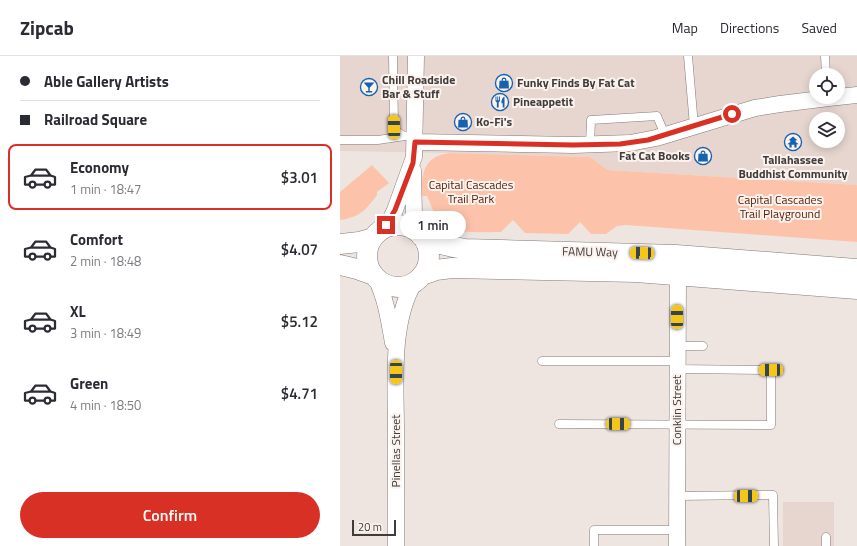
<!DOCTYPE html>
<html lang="en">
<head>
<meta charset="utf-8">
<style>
	body { margin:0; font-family:"Titillium Web",sans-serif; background:#f7f7f7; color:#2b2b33; height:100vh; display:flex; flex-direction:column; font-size:15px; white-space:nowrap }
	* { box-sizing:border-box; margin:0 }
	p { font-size:13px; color:#7c7c81 }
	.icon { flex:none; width:22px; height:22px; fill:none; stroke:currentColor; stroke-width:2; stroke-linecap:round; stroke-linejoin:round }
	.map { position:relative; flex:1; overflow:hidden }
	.side { display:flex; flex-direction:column; background:#fff; width:340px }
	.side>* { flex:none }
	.banner { display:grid; align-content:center; height:88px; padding:0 20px; background:#fff }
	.fabs { position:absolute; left:469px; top:12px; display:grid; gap:8px }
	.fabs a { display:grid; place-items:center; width:36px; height:36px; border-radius:50%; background:#fff; box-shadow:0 2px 10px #0003; font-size:20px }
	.scale { position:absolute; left:12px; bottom:10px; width:44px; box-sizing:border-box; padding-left:4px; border:2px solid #3f3c3a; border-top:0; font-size:11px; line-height:14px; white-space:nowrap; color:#3f3c3a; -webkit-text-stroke:3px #fbf2ee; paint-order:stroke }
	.end { position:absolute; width:18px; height:18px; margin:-9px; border:5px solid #d93025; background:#fff; box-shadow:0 0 0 2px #fff }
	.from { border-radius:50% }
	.bubble { position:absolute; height:28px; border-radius:14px; background:#fff; box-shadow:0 2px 10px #0003; font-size:13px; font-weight:600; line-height:28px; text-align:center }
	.car { position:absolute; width:12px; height:24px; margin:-12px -6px; border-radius:5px; box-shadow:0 0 3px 1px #0007; background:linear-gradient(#f5c518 24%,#345 0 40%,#f5c518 0 76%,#345 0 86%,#f5c518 0) }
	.banner b { display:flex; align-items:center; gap:14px; height:38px; font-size:15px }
	.banner b+b { border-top:1px solid #e1e1e2 }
	.banner i { width:10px; height:10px; background:#2b2b33 }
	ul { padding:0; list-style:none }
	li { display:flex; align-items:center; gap:12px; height:66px; margin:0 8px 6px; padding:0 12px; border:2px solid transparent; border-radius:8px }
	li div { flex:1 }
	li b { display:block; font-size:15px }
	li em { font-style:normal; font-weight:600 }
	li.current { border-color:#d93025 }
	li>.icon { width:36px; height:36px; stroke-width:1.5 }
	.cta { display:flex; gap:8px; margin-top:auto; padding:8px 20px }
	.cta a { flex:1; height:46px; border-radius:24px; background:#d93025; color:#fff; font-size:16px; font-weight:600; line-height:46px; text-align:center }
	header { display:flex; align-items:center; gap:24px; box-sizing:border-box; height:56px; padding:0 20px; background:#fff; border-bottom:1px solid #e1e1e2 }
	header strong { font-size:19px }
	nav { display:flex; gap:22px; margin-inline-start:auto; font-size:14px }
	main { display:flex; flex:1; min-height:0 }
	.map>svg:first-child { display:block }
	.built { fill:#e7d6d0; fill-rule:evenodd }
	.green { fill:#fdc3aa }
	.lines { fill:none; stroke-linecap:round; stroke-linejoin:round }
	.service-casing { stroke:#837b78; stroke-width:9 }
	.minor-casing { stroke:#837b78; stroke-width:17 }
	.tertiary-casing { stroke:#837b78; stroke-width:21 }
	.service { stroke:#fff; stroke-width:8 }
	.minor { stroke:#fff; stroke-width:16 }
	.tertiary { stroke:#fff; stroke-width:20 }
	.route { stroke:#d93025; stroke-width:5 }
	.labels { text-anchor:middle; stroke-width:4; stroke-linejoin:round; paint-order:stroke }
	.poi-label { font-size:12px; font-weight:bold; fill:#3f3c3a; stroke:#fbf2ee; text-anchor:start }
	.park-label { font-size:12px; fill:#572208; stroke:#fbf2ee }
	.street-label { font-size:12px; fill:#3f3c3a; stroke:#fbf2ee }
</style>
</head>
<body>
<header>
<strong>Zipcab</strong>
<nav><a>Map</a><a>Directions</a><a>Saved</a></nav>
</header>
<main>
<section class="side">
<div class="banner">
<b><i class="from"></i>Able Gallery Artists</b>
<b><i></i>Railroad Square</b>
</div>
<ul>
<li class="current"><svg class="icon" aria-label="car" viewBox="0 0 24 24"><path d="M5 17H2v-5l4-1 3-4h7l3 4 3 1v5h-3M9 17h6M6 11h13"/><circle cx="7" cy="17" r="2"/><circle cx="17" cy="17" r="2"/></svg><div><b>Economy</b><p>1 min · 18:47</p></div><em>$3.01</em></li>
<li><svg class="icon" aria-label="car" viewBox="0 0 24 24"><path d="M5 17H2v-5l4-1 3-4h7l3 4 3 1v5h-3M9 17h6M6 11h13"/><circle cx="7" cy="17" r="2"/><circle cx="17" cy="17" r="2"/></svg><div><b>Comfort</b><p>2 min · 18:48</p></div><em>$4.07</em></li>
<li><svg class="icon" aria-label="car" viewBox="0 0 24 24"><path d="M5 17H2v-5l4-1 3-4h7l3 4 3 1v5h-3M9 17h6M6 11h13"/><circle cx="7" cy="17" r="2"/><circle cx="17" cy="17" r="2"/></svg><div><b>XL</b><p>3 min · 18:49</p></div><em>$5.12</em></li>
<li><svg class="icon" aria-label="car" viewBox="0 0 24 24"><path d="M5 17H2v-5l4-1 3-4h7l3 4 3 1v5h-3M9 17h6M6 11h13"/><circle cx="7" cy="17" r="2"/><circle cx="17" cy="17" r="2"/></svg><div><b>Green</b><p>4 min · 18:50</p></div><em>$4.71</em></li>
</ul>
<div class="cta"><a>Confirm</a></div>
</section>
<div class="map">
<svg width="517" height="490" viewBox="0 0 517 490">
	<rect width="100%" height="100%" fill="#eee5e1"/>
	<path class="built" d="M0,0H517V129L268,114L250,101L109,97L0,95ZM476,19H498V41H476ZM476,63H498V85H476Z
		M443,446H494V490H443Z"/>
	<path class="green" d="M109,97L250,101L268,114L517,129V186L286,169L277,170L266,178H251L240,166L228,178L185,177L173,164L161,176C145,176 110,179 99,166C94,159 91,148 87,140H81C82,117 83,101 109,97Z
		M32,109L49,127L37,136V139C26,154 20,161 0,164V136Z"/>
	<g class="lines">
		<g class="service-casing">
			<path id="service" d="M53,0L54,71L56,75L64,80
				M348,0L354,70
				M485,0L486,19
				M0,84H38L65,80
				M250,89L251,64L317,60L325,79
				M337,290H363
				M202,305H337
				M219,368L431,369V314L337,313
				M337,440L433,439L434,490
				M486,481V490
				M254,490V474H337"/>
		</g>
		<g class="minor-casing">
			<path id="minor" d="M498,41L517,39
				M75,86L233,89L290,87L316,82L415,52L440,48L497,41
				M73,114L74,159L79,178
				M42,174L50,164L55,154L74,101L76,0
				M36,222C46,243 49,264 53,287
				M56,490C56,451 56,413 56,374C56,328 50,266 75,225
				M337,490L338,219"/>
		</g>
		<g class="tertiary-casing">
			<path id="tertiary" d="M27 200a31 31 0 1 1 62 0a31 31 0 1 1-62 0Z
				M81,180C95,187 109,191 125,193L336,199L517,213
				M0,188L19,186L33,182
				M0,209L17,213L34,219
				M82,219L96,214L112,212L296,216L517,233"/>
		</g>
		<use href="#service" class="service"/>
		<use href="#minor" class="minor"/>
		<use href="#tertiary" class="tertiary"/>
	</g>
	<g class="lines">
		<path class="route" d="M46,169L55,154L73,107L75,86L233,89L280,88L308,84L392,58"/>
	</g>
	<defs>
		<g id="shop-ring" transform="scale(0.9)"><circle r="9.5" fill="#fbf2ee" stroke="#1562b1" stroke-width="1.5"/><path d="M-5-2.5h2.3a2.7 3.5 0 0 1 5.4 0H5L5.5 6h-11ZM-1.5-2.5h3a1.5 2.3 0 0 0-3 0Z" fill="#1562b1"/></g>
		<g id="bar-ring" transform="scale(0.9)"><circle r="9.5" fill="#fbf2ee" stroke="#1562b1" stroke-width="1.5"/><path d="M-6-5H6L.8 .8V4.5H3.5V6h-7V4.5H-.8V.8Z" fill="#1562b1"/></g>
		<g id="restaurant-ring" transform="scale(0.9)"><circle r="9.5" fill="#fbf2ee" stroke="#1562b1" stroke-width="1.5"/><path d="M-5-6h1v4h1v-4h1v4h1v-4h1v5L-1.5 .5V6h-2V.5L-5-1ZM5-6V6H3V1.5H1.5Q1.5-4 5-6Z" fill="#1562b1"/></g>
		<g id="temple-ring" transform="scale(0.9)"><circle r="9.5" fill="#fbf2ee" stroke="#1562b1" stroke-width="1.5"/><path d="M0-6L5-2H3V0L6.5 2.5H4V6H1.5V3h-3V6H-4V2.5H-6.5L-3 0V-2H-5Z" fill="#1562b1"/></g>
	</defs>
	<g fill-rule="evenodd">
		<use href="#shop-ring" x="164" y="27"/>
		<use href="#bar-ring" x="29" y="31"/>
		<use href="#restaurant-ring" x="160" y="46"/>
		<use href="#shop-ring" x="123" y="66"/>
		<use href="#temple-ring" x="453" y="86"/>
		<use href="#shop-ring" x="363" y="100"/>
	</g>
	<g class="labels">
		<g class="poi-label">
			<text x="42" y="28">Chill Roadside<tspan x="42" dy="14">Bar &amp; Stuff</tspan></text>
			<text x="177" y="31">Funky Finds By Fat Cat</text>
			<text x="173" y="50">Pineappetit</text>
			<text x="136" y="70">Ko-Fi's</text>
			<text x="350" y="104" text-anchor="end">Fat Cat Books</text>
			<text x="453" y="108" text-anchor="middle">Tallahassee<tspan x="453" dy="14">Buddhist Community</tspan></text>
		</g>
		<g class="park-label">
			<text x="131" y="133">Capital Cascades<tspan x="131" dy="14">Trail Park</tspan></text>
			<text x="440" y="148">Capital Cascades<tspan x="440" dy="14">Trail Playground</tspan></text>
		</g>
		<g class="street-label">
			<text transform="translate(250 196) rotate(1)" y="4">FAMU Way</text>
			<text transform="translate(337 354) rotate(-90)" y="4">Conklin Street</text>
			<text transform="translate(56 395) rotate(-90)" y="4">Pinellas Street</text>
		</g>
	</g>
</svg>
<div class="fabs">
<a><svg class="icon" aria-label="locate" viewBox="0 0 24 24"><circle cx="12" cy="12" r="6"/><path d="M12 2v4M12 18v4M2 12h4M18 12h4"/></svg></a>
<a><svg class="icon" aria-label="layers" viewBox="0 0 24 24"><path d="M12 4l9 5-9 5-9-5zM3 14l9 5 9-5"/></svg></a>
</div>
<div class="scale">20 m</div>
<i class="end from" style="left:392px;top:58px"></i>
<i class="end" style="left:46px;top:169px"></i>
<div class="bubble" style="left:60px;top:155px;width:66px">1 min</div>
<i class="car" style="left:54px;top:71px;rotate:359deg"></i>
<i class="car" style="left:302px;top:197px;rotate:272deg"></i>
<i class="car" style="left:337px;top:261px;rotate:0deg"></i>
<i class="car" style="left:431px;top:314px;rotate:270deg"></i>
<i class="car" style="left:56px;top:316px;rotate:180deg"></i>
<i class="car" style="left:278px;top:368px;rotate:90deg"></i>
<i class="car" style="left:406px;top:440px;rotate:89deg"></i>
</div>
</main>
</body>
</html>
